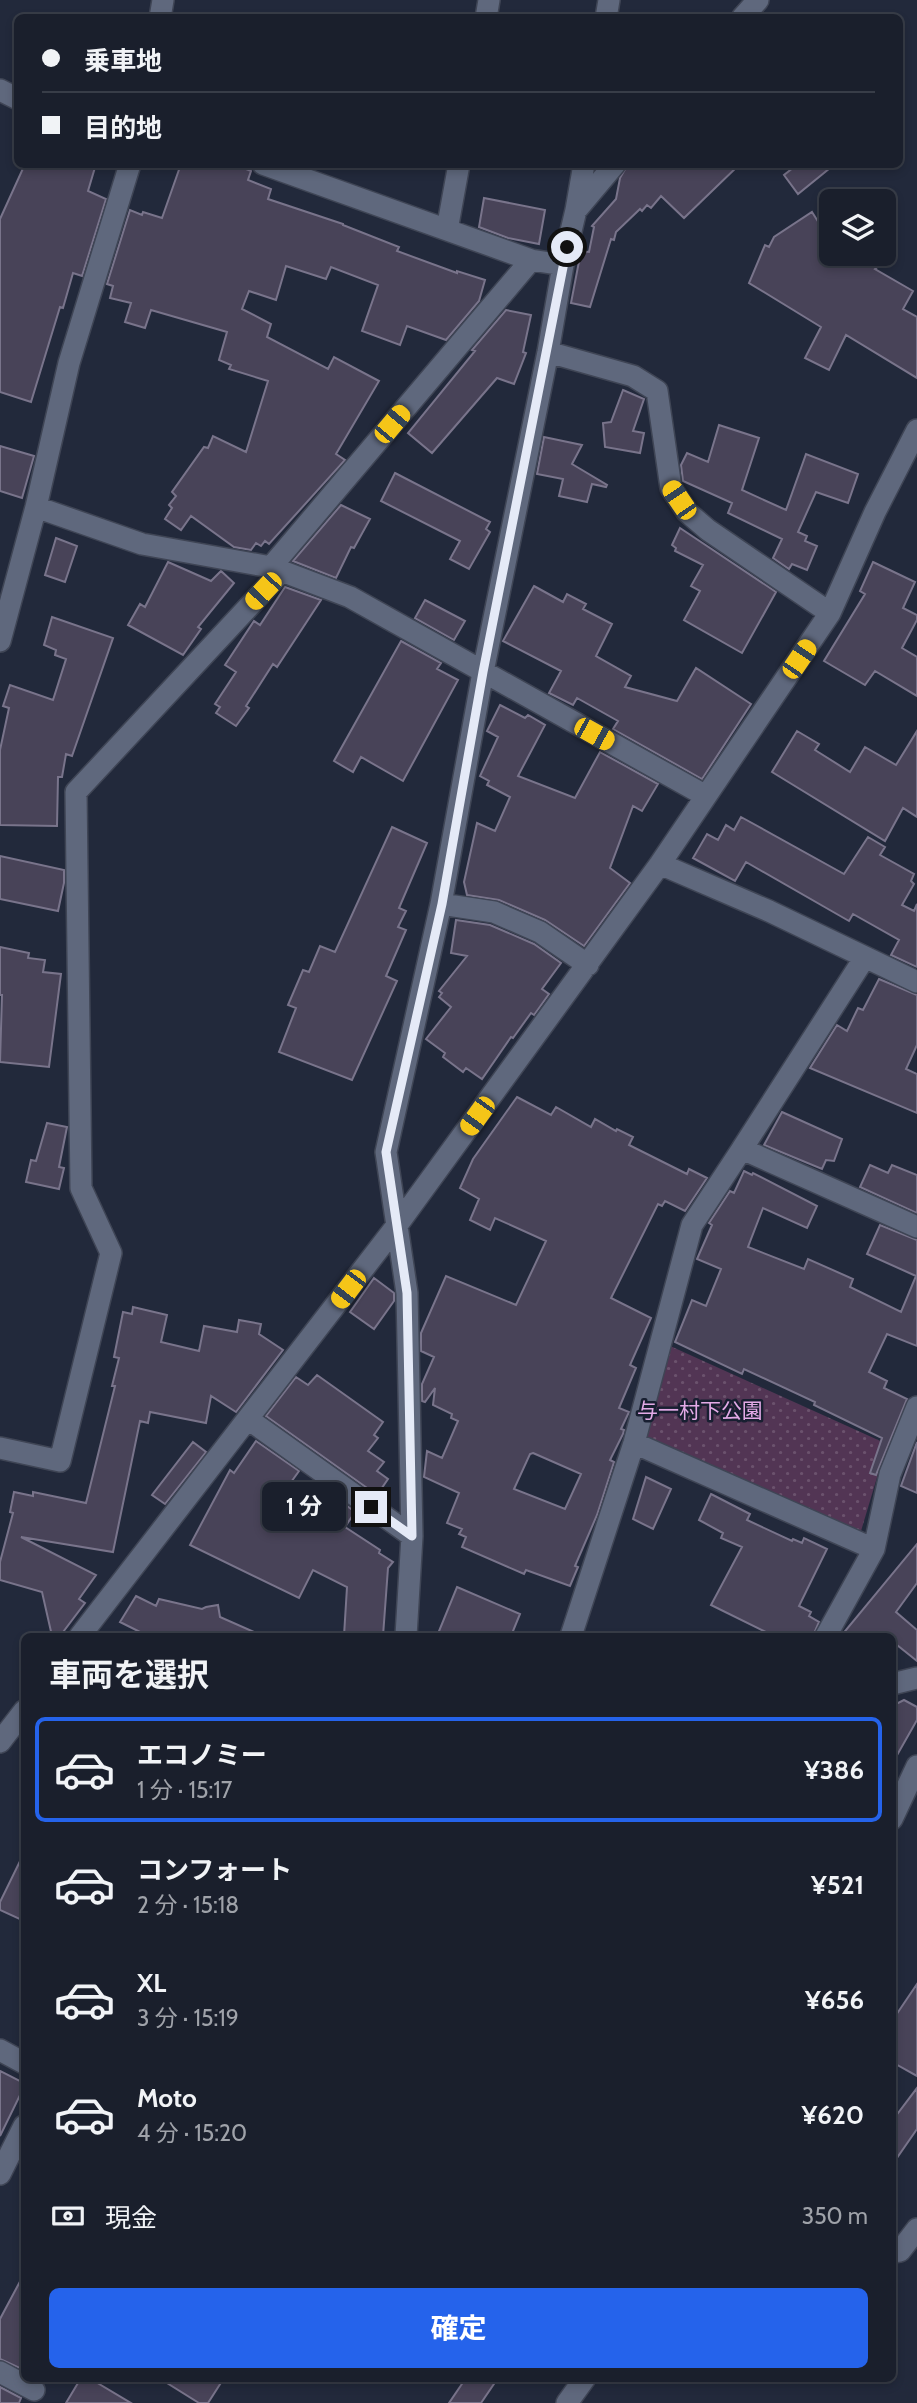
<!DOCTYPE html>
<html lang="ja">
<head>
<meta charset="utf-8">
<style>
	body { margin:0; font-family:Cabin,"Noto Sans JP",sans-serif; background:#272c38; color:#f1f3f6; height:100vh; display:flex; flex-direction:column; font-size:26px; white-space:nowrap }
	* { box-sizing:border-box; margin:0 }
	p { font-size:23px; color:#9fa2a9 }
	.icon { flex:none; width:38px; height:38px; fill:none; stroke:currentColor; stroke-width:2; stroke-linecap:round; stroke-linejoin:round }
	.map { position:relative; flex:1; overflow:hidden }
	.sheet { position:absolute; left:21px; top:1633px; width:875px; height:749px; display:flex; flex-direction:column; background:#1a1f2c; border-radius:10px; box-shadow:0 4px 10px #0003,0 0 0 2px #383d48 }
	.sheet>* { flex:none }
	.top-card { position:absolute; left:14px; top:14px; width:889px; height:154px; border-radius:10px; box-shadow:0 4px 10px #0003,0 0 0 2px #383d48; display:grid; align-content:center; height:154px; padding:0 28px; background:#1a1f2c }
	.fabs { position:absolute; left:819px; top:189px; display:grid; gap:14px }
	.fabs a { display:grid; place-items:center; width:77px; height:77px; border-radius:10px; background:#1a1f2c; box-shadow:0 4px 10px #0003,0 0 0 2px #383d48; font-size:35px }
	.end { position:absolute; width:32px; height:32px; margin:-16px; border:9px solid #e5eaf7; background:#111; box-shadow:0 0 0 4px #111 }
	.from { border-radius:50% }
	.bubble { position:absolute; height:49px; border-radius:10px; background:#1a1f2c; box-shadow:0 4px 10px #0003,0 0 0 2px #383d48; font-size:23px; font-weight:700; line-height:49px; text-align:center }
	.car { position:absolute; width:21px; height:42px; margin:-21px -10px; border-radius:9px; box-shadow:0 0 5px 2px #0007; background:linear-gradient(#f5c518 24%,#345 0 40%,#f5c518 0 76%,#345 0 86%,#f5c518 0) }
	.top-card b { display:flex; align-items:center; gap:24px; height:66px; font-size:26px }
	.top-card b+b { border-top:2px solid #383d48 }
	.top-card i { width:18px; height:18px; background:#f1f3f6 }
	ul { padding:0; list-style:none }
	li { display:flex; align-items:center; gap:21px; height:105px; margin:0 14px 10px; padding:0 14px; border:4px solid transparent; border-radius:10px }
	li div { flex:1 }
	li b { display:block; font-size:26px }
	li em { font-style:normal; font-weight:700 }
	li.active { border-color:#2563eb }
	li>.icon { width:63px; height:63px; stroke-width:1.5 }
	h2 { padding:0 28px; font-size:32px; line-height:84px }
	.pay { display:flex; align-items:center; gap:18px; height:77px; padding:0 28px; font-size:26px }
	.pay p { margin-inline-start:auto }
	.action { display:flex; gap:14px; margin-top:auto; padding:14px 28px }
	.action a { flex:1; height:80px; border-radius:10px; background:#2563eb; color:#fff; font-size:28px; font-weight:700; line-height:80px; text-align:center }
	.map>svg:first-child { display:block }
	.green { fill:url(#green-dots) }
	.building { fill:#484358; stroke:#79748b; stroke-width:2; fill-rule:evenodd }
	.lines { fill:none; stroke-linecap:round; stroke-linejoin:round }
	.street-casing { stroke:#3f4555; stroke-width:24 }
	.street { stroke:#5f687d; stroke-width:21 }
	.route { stroke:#e5eaf7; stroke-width:9 }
	.labels { text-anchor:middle; stroke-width:5; stroke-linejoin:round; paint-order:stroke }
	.park-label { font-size:21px; fill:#e3aae7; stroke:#181f31 }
</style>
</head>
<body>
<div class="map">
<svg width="917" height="2403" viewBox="0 0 917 2403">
	<defs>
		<pattern id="green-dots" width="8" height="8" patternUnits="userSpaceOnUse" patternTransform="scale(1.75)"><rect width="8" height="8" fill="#523554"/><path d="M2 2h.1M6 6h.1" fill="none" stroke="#6b526d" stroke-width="1.8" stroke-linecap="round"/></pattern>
	</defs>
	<rect width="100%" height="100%" fill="#22293b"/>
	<path class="green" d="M668,1345L887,1444L861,1531L644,1437Z"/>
	<path class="building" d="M25,164H96L88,191L106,199L82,276L73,273L63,308L60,307L31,402L0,392V219Z
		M181,164H234L251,171L248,180L271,189L268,199L343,224V225L399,247L397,251L457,273V271L485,280L479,301L446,340L407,326L400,345L362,331L378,285L331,267L326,279L286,266L276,300L249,291L242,309L271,324L267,337L328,369L334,357L379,381L336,454L345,460L269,544L265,541L261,546L256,543L251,550L234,547L191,516L181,530L165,519L172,508L169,505L176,496L172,492L204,447L208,448L213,436L246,452L268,381L229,369L231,365L219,360L227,332L151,310L145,328L125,322L131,303L110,298L113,286L107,284L130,210L142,215L143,212L162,218Z
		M628,164H740L684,218L661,196L651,208L647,205L642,211L640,209L616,232L614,240L611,239L590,307L571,303L581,251L589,252L594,227L592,226L616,199L620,178Z
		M798,164H835L798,194L784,175Z
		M484,198L545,210L539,244L508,238L479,227Z
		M812,212L831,242V254H893L875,269L913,291L903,309L917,317V378L846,335L829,370L805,358L821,327L749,283L765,245L769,247L774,237Z
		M506,310L531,315L523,352L526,353L514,384L497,378L432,453L408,433L475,351L472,350Z
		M623,390L644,399L633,431L644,433L640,453L605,447L603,423L611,422Z
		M719,425L759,438L742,490L786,510L806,454L858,474L848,503L816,492L798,532L807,536L805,541L817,546L807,570L792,564L789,569L773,558L782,539L728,513L732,503L683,481L681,465L687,453L708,462Z
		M544,437L582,445L572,464L607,485L606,487L592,484L587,502L559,496L563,479L537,474Z
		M0,446L34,456L22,498L0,491Z
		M395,473L490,522L486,529L490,532L469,569L450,559L460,541L381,501Z
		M341,505L370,519L354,548L351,547L336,578L293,561Z
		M680,528L776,592L742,653L684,620L700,591L691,586L703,565L675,551L676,548L672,545Z
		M56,538L77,546L65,582L45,575Z
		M168,562L211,581L221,571L234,583L198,627L201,629L183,655L128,625L140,604L145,607Z
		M873,562L915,582L903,608L917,615V620L902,648L917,657V696L875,671L865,685L824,661L865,594L860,591Z
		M534,586L563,602L567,594L586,604L583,609L612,624L596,656L631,676L625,687L677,701L696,668L751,704L702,779L613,729L618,721L577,698L573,705L549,693L561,671L503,641Z
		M285,587L321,600L277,667L273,664L246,706L249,708L236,726L216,713L220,707L215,704L236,672L225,665L254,621L260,625Z
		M425,600L465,621L454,640L415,618Z
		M52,617L113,638L72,756L66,754L62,777H58L57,826L0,825V750L9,708L3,706L10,685L53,700L66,659L55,655L56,650L44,645Z
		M401,641L441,663L437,669L458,680L403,781L361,757L353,772L334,761Z
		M500,705L525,718L528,715L545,725L518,776L575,798L600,752L658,784L642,811L633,806L610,868L630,883L584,946L545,920L499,900L467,895L464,882L477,823L495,831L510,797L487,785L489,781L480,776L498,737L487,731Z
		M797,731L819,744L815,750L850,772L865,747L896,765L917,731V817L903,808L885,841L772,772Z
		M741,817L844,874L868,837L885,847L880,855L914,874L911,881L914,884L902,905L914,911L917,904V967L891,955L899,940L853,914L849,921L746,862L735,881L693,858L707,834L718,840L726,825L734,830Z
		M392,827L427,843L399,908L406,911L398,927L406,930L386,976L397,981L352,1080L279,1052L296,1008L288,1005L303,970L309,972L320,946L335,952Z
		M0,856L64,870V883L58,911L0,899Z
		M456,920L490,925L534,944L561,963L542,989L549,994L534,1015L531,1013L513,1038L511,1037L482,1079L466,1068L463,1072L443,1057L445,1053L426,1039L451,1007L439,997L442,993L439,991L467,956L451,953Z
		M0,947L29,953L28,958L45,960L43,972L61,974L49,1067L0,1062L2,995H0Z
		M879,979L917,995V1045L906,1069L917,1074V1113L810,1068L837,1025L847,1031L858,1008L863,1010Z
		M517,1097L551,1115L556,1107L591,1127L595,1119L616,1131L617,1129L633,1137L629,1145L687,1174L689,1169L707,1178L685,1211L665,1201L662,1206L658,1204L611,1298L651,1318L630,1365L636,1368L619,1408L629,1412L621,1429L624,1430L623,1434L610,1460L614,1462L597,1515L575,1566L578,1567L570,1586L526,1570L524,1574L462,1547L466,1537L459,1534L462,1529L447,1523L459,1493L424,1477L427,1451L442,1458L458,1421L451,1418L452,1414L433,1405L435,1388L425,1402L422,1401V1384L434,1357L421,1351V1333L446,1276L516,1305L546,1241L495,1218L490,1230L470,1220L479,1199L460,1188L473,1159ZM533,1453L581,1474L565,1509L514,1489L530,1454Z
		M782,1112L842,1139L834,1161L826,1160L822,1169L764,1145Z
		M47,1123L67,1127L59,1167L64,1168L59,1189L26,1182L31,1160L36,1161Z
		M870,1165L888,1173L892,1165L917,1175V1213L860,1187Z
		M744,1171L752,1175L753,1173L817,1206L807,1228L763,1208L748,1247L804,1269L808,1259L853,1279L850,1287L901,1312L916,1276L867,1254L880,1225L917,1240V1346L887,1334L869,1372L887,1381L884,1388L907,1399L876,1475L870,1473L882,1438L814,1405L815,1402L744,1369L742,1374L675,1342L692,1300L706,1306L721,1269L697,1259L712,1225L709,1223L730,1191L734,1193Z
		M374,1278L394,1293V1301L374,1329L350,1312Z
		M133,1307L167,1315L161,1342L199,1351L204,1326L237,1332L239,1320L261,1324L259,1334L283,1350L236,1412L211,1396L206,1423L150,1412L148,1423L140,1421L113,1552L21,1537L96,1575L79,1599L85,1603L60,1636H52L42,1592L0,1580V1562L13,1513L10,1512L14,1492L33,1496V1492L86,1503L115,1386H112L119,1358L114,1357L123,1312L132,1314Z
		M317,1375L383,1422L374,1435L378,1438L368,1451L384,1462L377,1471L388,1479L377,1495L266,1416L296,1377L308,1385Z
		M256,1441L299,1471L284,1492L325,1518L338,1499L355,1512L345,1527L380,1550L379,1553L393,1562L388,1568L383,1636H344L347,1587L313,1570L299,1598L190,1545L230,1470L234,1473Z
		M193,1442L206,1452L165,1504L152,1495Z
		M917,1442V1493L901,1486Z
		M646,1477L671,1489L653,1529L633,1519Z
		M711,1494L750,1514L747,1520L792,1541L793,1539L802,1543L804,1538L827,1549L799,1606L811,1612L809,1616L819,1622L813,1636H774L711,1605L742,1547L721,1538L723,1533L699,1520Z
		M917,1544V1583L896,1612L917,1630V1661L892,1641V1636H841Z
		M457,1587L520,1614L511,1636H437Z
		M136,1596L156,1606L159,1599L202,1609L206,1607L218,1605L220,1617L263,1636H148L120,1622Z
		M904,1700L917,1707V1720L892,1764V1706Z
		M24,1853V1921L0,1910V1902Z
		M917,1984V2076L892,2062V2021Z
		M0,2071L24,2083V2087L0,2136Z
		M917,2088V2129L892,2165V2121Z
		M24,2274V2370L0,2359V2319Z
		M81,2378H89L131,2403H66Z
		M159,2378H224L208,2403H199Z
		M466,2378H498L481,2403H449Z
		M0,2387L21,2398L19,2403H0Z"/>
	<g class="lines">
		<g class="street-casing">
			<path id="street" d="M160,18L163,0
				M486,18L489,0
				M606,18L609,0
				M742,18L758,0
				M0,90L18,99
				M263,164L531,260L563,265
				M578,208L615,164
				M447,230L459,164
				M548,352L633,376L657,391L671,488L687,512L708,530L830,613
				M36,507L142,544L271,567L350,597L706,796
				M271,567L531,260
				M0,641L36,507L69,363L130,164
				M660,864L769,911L917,982
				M441,904L494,912L540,932L588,965
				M742,1149L865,957
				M248,1419L412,1536
				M634,1443L874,1549
				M0,1448L60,1461L111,1253L81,1188L76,792L282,571
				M80,1636L398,1224L660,864L830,613L875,512L917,430
				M406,1636L412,1536L407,1293L386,1152L441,904L483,672L548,352L563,265L576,210L584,164
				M571,1636L634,1443L692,1225L742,1149L917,1227
				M826,1636L874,1549L890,1474L917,1407
				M892,1684L917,1678
				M0,1742L24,1711
				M892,1819L917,1766
				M0,2050L24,2063
				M0,2174L24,2126
				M892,2252L900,2251L917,2229
				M0,2372L34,2390
				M567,2403L585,2378"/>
		</g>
		<use href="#street" class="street"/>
	</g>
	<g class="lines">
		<path class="route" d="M371,1507L412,1536L407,1293L386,1152L442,904L483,672L567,247"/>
	</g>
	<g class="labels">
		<g class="park-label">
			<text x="700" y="1418">与一村下公園</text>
		</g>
	</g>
</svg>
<div class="fabs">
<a><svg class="icon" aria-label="layers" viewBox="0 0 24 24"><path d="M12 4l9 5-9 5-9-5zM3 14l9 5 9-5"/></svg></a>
</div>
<i class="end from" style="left:567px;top:247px"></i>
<i class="end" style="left:371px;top:1507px"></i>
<div class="bubble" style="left:262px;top:1482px;width:84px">1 分</div>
<i class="car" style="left:392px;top:424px;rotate:40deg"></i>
<i class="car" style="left:679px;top:500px;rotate:326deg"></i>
<i class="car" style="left:263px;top:591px;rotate:223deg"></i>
<i class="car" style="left:799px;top:659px;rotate:34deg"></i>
<i class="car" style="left:594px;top:734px;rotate:119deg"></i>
<i class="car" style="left:477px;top:1116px;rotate:216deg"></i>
<i class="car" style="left:348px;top:1289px;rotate:217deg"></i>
<div class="top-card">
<b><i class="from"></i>乗車地</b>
<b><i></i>目的地</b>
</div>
<section class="sheet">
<h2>車両を選択</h2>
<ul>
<li class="active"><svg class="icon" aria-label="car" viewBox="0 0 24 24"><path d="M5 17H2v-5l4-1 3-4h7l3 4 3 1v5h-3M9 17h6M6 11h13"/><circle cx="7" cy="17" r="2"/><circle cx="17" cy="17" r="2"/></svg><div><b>エコノミー</b><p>1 分 · 15:17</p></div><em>¥386</em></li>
<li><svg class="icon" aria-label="car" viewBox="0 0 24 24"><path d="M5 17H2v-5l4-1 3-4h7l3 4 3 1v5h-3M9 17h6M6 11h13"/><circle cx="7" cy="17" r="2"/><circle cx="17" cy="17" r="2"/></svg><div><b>コンフォート</b><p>2 分 · 15:18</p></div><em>¥521</em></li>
<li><svg class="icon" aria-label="car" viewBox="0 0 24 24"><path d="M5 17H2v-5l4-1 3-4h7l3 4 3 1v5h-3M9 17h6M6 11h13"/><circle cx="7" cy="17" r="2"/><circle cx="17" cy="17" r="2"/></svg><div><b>XL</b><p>3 分 · 15:19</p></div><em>¥656</em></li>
<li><svg class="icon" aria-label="car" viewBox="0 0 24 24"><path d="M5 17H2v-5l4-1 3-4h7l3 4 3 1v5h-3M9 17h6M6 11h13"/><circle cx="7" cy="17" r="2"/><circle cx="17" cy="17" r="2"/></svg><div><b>Moto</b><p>4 分 · 15:20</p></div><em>¥620</em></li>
</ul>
<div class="pay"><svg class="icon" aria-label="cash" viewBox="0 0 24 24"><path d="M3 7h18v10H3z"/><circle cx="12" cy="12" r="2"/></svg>現金<p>350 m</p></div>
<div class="action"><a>確定</a></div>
</section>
</div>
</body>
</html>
